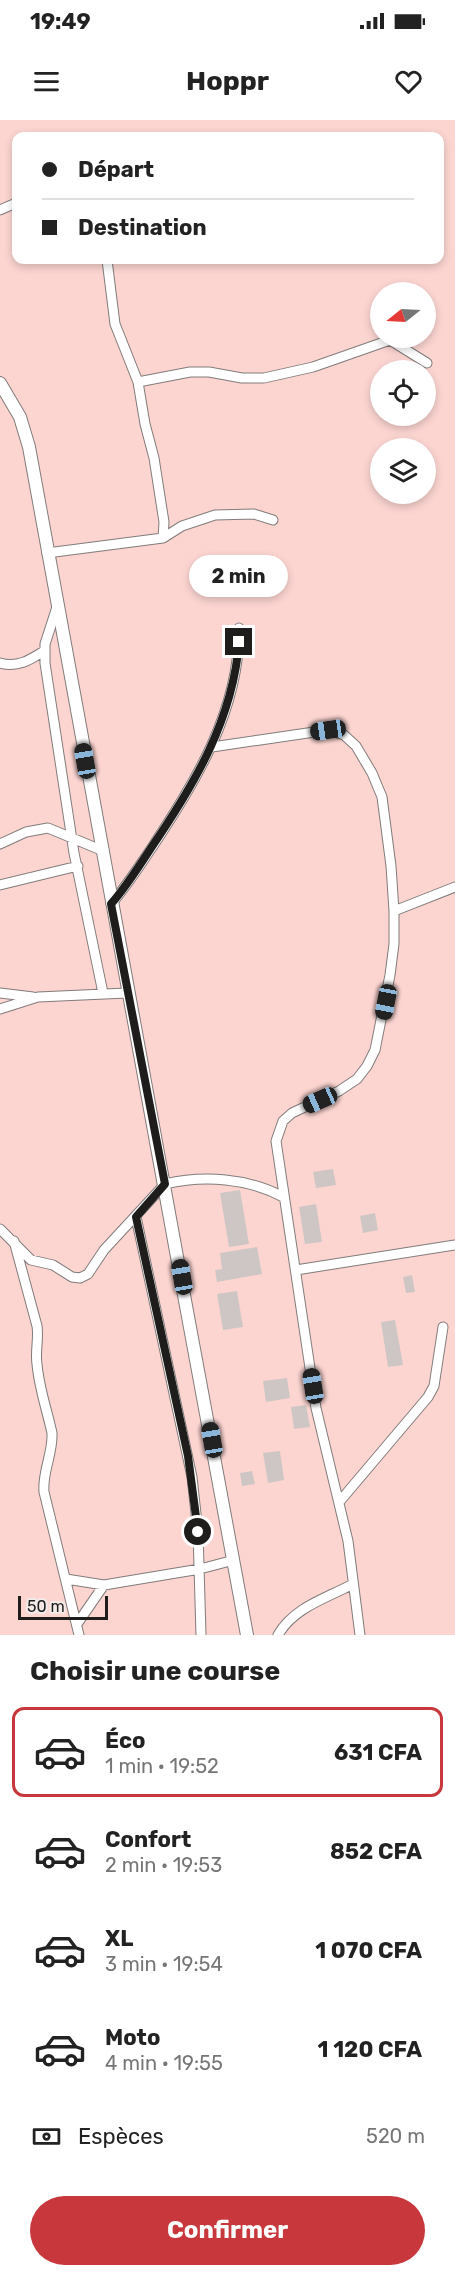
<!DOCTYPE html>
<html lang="fr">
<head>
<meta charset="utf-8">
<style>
	body { margin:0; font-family:Rubik,sans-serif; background:#f2f2f2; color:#222; height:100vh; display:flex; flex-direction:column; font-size:22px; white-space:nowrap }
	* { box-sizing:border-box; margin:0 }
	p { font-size:20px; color:#767676 }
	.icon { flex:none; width:33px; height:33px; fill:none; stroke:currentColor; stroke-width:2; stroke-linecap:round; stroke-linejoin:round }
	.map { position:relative; height:1515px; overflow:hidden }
	.drawer { display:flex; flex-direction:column; background:#fff; flex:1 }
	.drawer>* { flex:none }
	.banner { position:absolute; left:12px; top:12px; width:432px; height:132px; border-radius:12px; box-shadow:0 3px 9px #0003; display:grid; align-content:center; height:132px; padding:0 30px; background:#fff }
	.needle { width:39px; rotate:252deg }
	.controls { position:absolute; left:370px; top:162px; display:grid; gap:12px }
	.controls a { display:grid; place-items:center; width:66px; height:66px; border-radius:50%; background:#fff; box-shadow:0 3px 9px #0003; font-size:30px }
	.scale { position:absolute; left:18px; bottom:15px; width:90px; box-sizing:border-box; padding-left:6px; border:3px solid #1f1c1c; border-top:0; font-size:16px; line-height:21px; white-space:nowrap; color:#1f1c1c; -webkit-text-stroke:4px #f3eaea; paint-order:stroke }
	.end { position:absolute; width:27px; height:27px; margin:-14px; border:8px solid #1f1c1c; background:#fff; box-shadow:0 0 0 3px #fff }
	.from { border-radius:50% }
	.bubble { position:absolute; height:42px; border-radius:21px; background:#fff; box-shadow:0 3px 9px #0003; font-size:20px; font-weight:700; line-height:42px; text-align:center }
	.car { position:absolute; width:18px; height:36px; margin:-18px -9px; border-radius:8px; box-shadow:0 0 4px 2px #0007; background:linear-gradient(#222 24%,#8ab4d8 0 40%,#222 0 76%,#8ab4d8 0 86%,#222 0) }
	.banner b { display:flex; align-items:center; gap:21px; height:57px; font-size:22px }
	.banner b+b { border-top:2px solid #e0e0e0 }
	.banner i { width:15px; height:15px; background:#222 }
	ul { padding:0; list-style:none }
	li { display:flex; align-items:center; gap:18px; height:90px; margin:0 12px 9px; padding:0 18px; border:3px solid transparent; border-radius:12px }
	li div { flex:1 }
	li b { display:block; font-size:22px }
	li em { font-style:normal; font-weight:700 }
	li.active { border-color:#c7373c }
	li>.icon { width:54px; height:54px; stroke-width:1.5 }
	h2 { padding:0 30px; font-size:27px; line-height:72px }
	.pay { display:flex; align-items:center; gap:15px; height:66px; padding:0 30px; font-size:22px }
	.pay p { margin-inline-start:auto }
	.action { display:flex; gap:12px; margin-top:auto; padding:12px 30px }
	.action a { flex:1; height:69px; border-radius:36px; background:#c7373c; color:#fff; font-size:24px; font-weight:700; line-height:69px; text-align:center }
	.status { display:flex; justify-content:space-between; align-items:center; height:42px; padding:0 30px; background:#fff; direction:ltr }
	.status svg { height:16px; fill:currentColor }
	header { display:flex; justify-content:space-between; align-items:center; height:78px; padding:0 30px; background:#fff; font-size:27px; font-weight:700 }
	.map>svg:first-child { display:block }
	.green { fill:#fcd5d1; fill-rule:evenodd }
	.building { fill:#cec6c5 }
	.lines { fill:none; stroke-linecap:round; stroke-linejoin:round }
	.minor-casing { stroke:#827b7a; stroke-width:11 }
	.tertiary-casing { stroke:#827b7a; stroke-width:14 }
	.minor { stroke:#fff; stroke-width:9 }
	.tertiary { stroke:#fff; stroke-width:12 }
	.route { stroke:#1f1c1c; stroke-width:8 }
</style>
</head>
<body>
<div class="status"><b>19:49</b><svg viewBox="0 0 49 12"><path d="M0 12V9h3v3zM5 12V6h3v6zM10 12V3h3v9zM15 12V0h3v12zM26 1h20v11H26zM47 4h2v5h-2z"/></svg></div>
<header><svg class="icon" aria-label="menu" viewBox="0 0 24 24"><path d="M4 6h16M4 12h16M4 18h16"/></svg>Hoppr<svg class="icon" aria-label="heart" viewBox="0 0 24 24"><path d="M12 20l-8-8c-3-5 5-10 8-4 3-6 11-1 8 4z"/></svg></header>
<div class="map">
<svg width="455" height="1515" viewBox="0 0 455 1515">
	<rect width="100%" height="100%" fill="#f3eaea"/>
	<path class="green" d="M0,0H455V1515H0ZM16,16H440V140H16ZM381,172H426V218H381ZM381,250H426V296H381ZM381,328H426V374H381Z"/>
	<path class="building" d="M333,1049L336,1065L316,1068L313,1052Z
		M240,1070L249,1124L229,1127L220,1073Z
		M316,1084L322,1122L305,1124L299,1087Z
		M375,1093L378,1110L363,1113L360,1096Z
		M257,1127L262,1154L217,1162L215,1150L222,1149L220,1133Z
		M412,1155L415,1172L406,1173L403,1157Z
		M237,1171L243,1207L223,1210L217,1174Z
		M395,1200L403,1245L388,1247L381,1202Z
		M287,1258L290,1278L266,1282L263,1261Z
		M306,1285L310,1307L294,1309L291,1287Z
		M280,1331L284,1360L268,1363L263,1333Z
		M252,1351L255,1364L242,1366L240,1353Z"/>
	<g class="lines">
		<g class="minor-casing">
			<path id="minor" d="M0,90L16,83
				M107,140L115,204L138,262L145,304L154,338L164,402L163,418
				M138,262L190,252H209L242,258H264L313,247L390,220L427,243
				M47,433L163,418L182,406L215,395L254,394L273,400
				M57,487L45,524V543L74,733L103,873
				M0,543C18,548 30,540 44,531
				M212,627L328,610L344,615L356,626L372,653L382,677L391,746L394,791V824L390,855L375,930L367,946L357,959L339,971L292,993L283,1001L276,1021L316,1288L348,1421L360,1515
				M0,724L26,712L48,708L101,730
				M0,765L78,746
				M111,784C126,767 138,748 151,729C195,662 240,591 239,508
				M394,791L455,767
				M0,873L33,877
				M0,889L38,877L127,873
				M136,1097L192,1357L198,1412L201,1515
				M0,1109L31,1140L53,1145L72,1157L80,1158L88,1154L104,1130L165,1064C204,1055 248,1058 283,1077
				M14,1121L37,1206C39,1219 35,1231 37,1244C39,1268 47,1290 52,1313C53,1334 42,1352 44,1372L79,1515
				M296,1150L455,1125
				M340,1381L428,1277L434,1266L443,1207
				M66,1459L104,1465L200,1449L234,1440
				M77,1504L104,1465
				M278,1515C294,1487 327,1478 353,1464"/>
		</g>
		<g class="tertiary-casing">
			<path id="tertiary" d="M0,263L20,297L29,327C99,723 174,1119 247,1515"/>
		</g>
		<use href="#minor" class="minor"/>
		<use href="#tertiary" class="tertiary"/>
	</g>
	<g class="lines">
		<path class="route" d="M198,1412L188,1336L136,1097L165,1064L111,784C126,767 138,748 151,728C194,665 233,600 239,522"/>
	</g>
</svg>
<div class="controls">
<a><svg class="needle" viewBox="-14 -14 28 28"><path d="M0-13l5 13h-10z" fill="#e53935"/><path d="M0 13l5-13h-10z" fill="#767676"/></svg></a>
<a><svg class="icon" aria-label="locate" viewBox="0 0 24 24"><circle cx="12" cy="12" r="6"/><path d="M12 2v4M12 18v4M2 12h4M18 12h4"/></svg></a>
<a><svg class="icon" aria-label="layers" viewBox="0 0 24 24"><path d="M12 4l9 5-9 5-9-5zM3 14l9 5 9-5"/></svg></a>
</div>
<div class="scale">50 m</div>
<i class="end from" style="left:198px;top:1412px"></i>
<i class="end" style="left:239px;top:522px"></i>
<div class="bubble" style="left:189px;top:435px;width:99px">2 min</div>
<i class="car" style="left:328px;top:610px;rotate:262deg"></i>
<i class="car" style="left:85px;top:641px;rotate:350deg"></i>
<i class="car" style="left:386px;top:882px;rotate:191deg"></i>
<i class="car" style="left:320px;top:980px;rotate:246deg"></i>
<i class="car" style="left:182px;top:1157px;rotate:350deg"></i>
<i class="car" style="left:313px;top:1266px;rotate:351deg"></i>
<i class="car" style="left:212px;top:1320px;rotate:350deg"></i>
<div class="banner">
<b><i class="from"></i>Départ</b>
<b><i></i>Destination</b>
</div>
</div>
<section class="drawer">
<h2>Choisir une course</h2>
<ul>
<li class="active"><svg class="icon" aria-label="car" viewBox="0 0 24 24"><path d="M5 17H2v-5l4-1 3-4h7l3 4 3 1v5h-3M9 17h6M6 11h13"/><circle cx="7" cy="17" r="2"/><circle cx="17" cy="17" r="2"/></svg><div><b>Éco</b><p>1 min · 19:52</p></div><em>631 CFA</em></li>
<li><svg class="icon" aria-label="car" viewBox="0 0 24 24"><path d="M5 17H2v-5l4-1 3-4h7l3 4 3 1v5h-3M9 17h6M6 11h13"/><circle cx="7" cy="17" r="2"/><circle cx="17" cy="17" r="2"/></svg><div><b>Confort</b><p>2 min · 19:53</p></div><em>852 CFA</em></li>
<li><svg class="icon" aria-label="car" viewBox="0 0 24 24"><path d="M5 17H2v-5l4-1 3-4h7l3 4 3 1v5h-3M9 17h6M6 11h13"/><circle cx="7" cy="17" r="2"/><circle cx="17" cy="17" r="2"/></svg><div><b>XL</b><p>3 min · 19:54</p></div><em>1 070 CFA</em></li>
<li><svg class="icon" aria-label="car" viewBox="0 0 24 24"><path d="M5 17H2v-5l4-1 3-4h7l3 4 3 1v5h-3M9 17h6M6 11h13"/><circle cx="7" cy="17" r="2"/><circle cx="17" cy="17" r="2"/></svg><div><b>Moto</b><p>4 min · 19:55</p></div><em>1 120 CFA</em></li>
</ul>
<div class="pay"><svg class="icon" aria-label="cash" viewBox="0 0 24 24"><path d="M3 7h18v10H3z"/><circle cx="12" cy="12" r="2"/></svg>Espèces<p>520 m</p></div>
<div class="action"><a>Confirmer</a></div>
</section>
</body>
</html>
